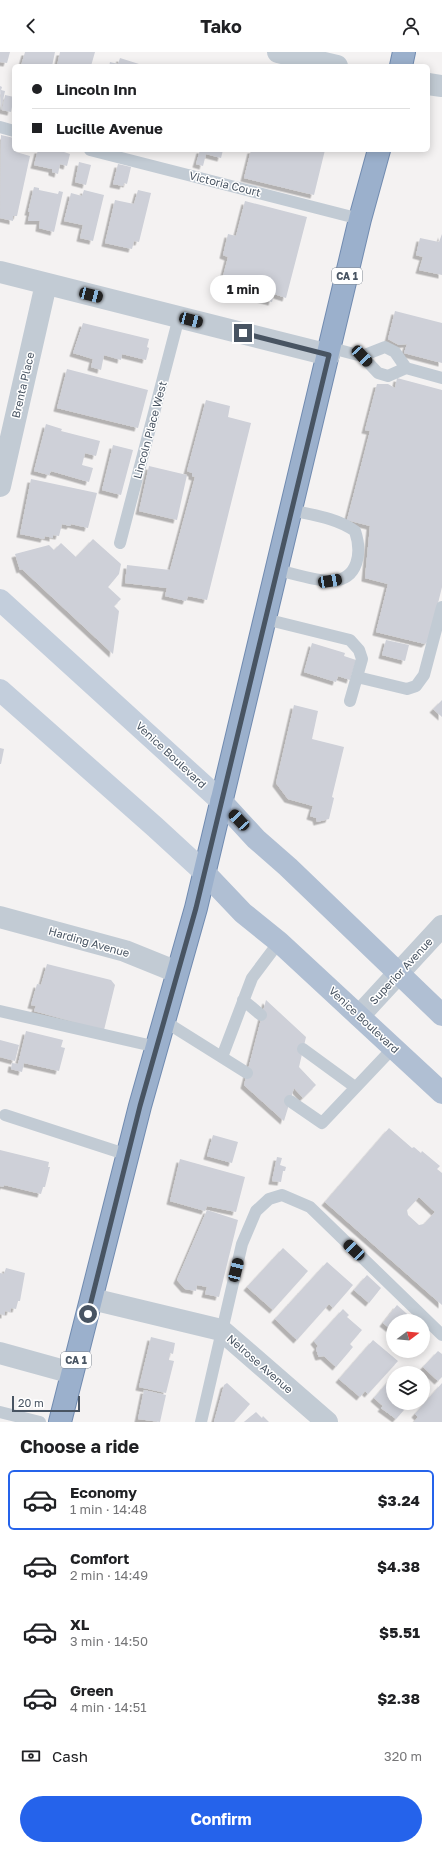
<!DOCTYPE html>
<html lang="en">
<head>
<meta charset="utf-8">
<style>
	body { margin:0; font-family:"Golos Text",sans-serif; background:#f6f6f6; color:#202124; height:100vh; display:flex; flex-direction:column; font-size:15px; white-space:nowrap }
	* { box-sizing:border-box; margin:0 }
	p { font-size:13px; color:#757577 }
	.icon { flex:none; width:22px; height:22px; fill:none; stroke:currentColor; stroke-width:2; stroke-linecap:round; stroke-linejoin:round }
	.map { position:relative; height:1370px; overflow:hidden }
	.sheet { display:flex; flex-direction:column; background:#fff; flex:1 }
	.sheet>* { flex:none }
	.banner { position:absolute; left:12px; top:12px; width:418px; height:88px; border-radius:6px; box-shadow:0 2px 10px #0003; display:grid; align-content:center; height:88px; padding:0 20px; background:#fff }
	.needle { width:26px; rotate:74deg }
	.fabs { position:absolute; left:386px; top:1262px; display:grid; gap:8px }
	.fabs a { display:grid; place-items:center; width:44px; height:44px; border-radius:50%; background:#fff; box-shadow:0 2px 10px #0003; font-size:20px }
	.scale { position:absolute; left:12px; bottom:10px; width:68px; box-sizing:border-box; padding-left:4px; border:2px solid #485462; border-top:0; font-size:11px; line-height:14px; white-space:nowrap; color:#485462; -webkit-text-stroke:3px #fff; paint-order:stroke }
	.end { position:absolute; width:18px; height:18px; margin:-9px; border:5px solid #485462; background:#fff; box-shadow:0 0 0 2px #fff }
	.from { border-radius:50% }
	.bubble { position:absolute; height:28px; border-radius:14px; background:#fff; box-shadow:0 2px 10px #0003; font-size:13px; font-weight:700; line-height:28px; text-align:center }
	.car { position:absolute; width:12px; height:24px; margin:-12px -6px; border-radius:5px; box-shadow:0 0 3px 1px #0007; background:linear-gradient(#222 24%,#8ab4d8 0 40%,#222 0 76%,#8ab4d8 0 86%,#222 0) }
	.banner b { display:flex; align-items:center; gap:14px; height:38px; font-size:15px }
	.banner b+b { border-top:1px solid #e0e0e0 }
	.banner i { width:10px; height:10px; background:#202124 }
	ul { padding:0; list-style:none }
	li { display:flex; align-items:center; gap:12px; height:60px; margin:0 8px 6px; padding:0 12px; border:2px solid transparent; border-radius:6px }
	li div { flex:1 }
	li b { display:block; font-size:15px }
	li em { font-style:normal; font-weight:700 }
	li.on { border-color:#2563eb }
	li>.icon { width:36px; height:36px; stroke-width:1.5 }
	h2 { padding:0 20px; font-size:18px; line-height:48px }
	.pay { display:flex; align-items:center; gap:10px; height:44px; padding:0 20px; font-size:15px }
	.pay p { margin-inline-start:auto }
	.cta { display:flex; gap:8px; margin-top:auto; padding:8px 20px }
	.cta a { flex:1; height:46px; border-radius:24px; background:#2563eb; color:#fff; font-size:16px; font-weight:700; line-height:46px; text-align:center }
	header { display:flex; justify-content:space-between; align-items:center; height:52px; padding:0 20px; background:#fff; font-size:18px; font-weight:700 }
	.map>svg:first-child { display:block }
	.building { fill:#ced0d8; fill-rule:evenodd; filter:url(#shadow) }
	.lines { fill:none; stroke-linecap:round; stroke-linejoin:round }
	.trunk-casing { stroke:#718bb0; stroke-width:24 }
	.service { stroke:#c2cbd4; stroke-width:12 }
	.minor { stroke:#c2cbd4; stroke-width:22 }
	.secondary { stroke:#c3cedc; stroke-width:22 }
	.primary { stroke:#b0bfd3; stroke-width:22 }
	.trunk { stroke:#9bb0cc; stroke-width:22 }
	.route { stroke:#485462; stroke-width:5 }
	.labels { text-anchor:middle; stroke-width:3; stroke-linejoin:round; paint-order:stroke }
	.shield { fill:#fff; stroke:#7f8791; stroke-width:1 }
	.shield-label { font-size:10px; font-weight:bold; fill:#485462 }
	.street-label { font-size:11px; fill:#485462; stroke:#fff }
</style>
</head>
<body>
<header><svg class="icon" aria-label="back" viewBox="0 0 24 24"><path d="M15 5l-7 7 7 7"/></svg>Tako<svg class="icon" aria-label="person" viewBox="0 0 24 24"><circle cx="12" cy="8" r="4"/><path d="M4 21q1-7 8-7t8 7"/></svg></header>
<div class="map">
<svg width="442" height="1370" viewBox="0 0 442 1370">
	<defs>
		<filter id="shadow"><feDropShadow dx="-3.5" dy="3.5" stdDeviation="0" flood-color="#0004"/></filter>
	</defs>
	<rect width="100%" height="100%" fill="#f4f2f2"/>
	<path class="building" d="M0,0H10L7,11L0,10Z
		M25,0H55L52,14H21Z
		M60,0H95L91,14H57Z
		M120,6L139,12L138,14H109L110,10L118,12Z
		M0,34L2,35L1,38L5,39L1,58Z
		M5,43L14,45L11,60L2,58Z
		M1,83L14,86V98H17L16,100L30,104L17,164H13V169L0,166Z
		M38,98H64V100L70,102L67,114L60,112L58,122L52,120V117L34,113Z
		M200,98H223L221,106L206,102L203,114L196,112Z
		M251,98H325L314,143L244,126Z
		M79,110L91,113L86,133L75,130Z
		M118,112L131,115L127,132L124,131L123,134L113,132Z
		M34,135L39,136V138L58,142L59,139L63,140L54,180L39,176L40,169H28L30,160H28Z
		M84,138L104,143L93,189L80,186L83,173L64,169L71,141L82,144Z
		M138,138L151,141L139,190L134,189L132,197L105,191L115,148L134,152Z
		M245,149L307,165L286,246L274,242L272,250L220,236L228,205L223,203L228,182L236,184Z
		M442,182V223L419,218L423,205L416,203L420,186L439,190Z
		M395,259L442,271V311L404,301L407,292L399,293L388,287Z
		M83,271L149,287L147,295L149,296L146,308L122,302L121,308L104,303L101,318L91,315L93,307L73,301Z
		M67,317L148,338L138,376L57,356Z
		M397,326L442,338V535L429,588L425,592L376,580L388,532L365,526L370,474L347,468L370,379L365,378L377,332H388L395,336Z
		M206,348L230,354L228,365L251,371L207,548L188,544L186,549L165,544L167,536L125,531L127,513L170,518L195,425L192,424V421L187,419Z
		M46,372L62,377L61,379L100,389L96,404L85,401L82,413L93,416L89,430L51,419L49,423L34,419Z
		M113,393L133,398L121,443L102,438Z
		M149,414L187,423L177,468L139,459Z
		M31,427L97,441L88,476L71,472L70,474L62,472L59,484L53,483V486L45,484L44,487L20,482Z
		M93,487L121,512L119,522L108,535L121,547L114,554L119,559L113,602L22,517L20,518L15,502L49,493L54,498L61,491L76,505Z
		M386,588L409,593L405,609L382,603Z
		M312,591L345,601L344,604L356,608L350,628L338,624L336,630L304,620Z
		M442,648V665L433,657Z
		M294,653L318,659L312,687L344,695L332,745L334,746L329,767L317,770L316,766L310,764L313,754L288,747L276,731Z
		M0,696L4,697L1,712H0Z
		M47,912L111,928L115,933L104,978L34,959L36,954L31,953L37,932L41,933Z
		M266,948L306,985L299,1015L316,1033L303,1046L294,1036L284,1069L244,1033Z
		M26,979L63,988L61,995L65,996L59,1019L24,1011L22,1020L11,1017L12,1011L18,1012Z
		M0,988L19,993L15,1009L0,1005Z
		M389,1076L412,1096L414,1095L421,1101L422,1099L440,1114L437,1117L442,1121V1253L325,1150ZM419,1145L435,1160L424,1172L419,1173L408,1163L407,1158Z
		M213,1083L238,1090L232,1111L207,1104Z
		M0,1098L49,1110L48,1115H50L45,1135H43L41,1142L4,1133L3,1135L0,1134Z
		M277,1105L282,1106L280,1113L286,1115L285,1119H283L281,1130L272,1129Z
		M180,1107L245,1125L236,1160L207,1154L205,1159L170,1149Z
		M207,1158L238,1168L219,1245L205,1242L207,1235L197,1233L196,1239L185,1237L177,1228Z
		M283,1196L308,1219L273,1258L247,1235Z
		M327,1210L353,1233L333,1256L329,1252L297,1288L275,1267Z
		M6,1216L25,1221L20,1249H18L16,1257L11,1256L10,1260L5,1259V1263L0,1262V1221L4,1222Z
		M367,1223L381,1236L369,1251L354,1238Z
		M397,1253L415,1269H393V1279L383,1271Z
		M343,1257L349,1263L347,1265L362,1278L350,1292L353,1295L336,1315L324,1304L319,1305L318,1303L316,1297L318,1294L314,1289Z
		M151,1285L175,1291L173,1302L170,1301L169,1308L174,1309L166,1341L139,1335Z
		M373,1288L398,1309L368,1342L365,1339L360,1345L339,1327Z
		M438,1299L442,1302V1325L438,1329L423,1315Z
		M393,1324V1351H410L396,1367L381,1356L383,1354L374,1346Z
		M227,1331L250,1352L234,1370H214L224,1333Z
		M442,1331V1370H414L418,1365L415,1362Z
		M144,1338L166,1343L160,1370L138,1367Z
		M256,1360L262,1366L263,1364L269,1370H244Z"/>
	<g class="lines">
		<g class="trunk-casing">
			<path id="trunk" d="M401,14L404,0
				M60,1370L140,1054L196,856L360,167L379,98"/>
		</g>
		<path class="service" d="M0,75L14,79
			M90,98L360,167
			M331,296L362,304L378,321L388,324L406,316L395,300L385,295L362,304
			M406,316L442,326
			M120,491L179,265
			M277,518C291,521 319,530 332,529C359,527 362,500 355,479C337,466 313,463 291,458
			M265,567L350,588L359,598L362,607L350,649
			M357,625L407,637L416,634L424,623L442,555
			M243,948L261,963
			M0,959L157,995
			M164,969L247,1021
			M303,997L355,1035
			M222,1005L252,926L279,890
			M290,1049L322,1071L393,996
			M5,1063L128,1103
			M0,1360L40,1370
			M201,1370L242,1192L256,1159L269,1147L282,1143L310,1155L442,1283"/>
		<path class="minor" d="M278,0L337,14
			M428,32L442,34
			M0,220L329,303
			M0,434L46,232
			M0,865L125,899L177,920
			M359,964L442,874
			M92,1247L221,1278L327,1370
			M0,1301L72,1321"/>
		<path class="secondary" d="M0,548L221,749
			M0,638L155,775L205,821"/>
		<path class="primary" d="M221,749L256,787L288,815L442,963
			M205,821L243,861L279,890L442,1041"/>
		<use href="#trunk" class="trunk"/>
	</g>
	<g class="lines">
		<path class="route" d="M88,1262L140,1054L196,856L329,303L243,281"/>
	</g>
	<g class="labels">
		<g class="shield">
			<rect x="332" y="216" width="30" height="16" rx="3"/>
			<rect x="61" y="1300" width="30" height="16" rx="3"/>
		</g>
		<g class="shield-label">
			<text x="347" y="228">CA 1</text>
			<text x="76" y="1312">CA 1</text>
		</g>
		<g class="street-label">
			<text transform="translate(225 132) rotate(14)" y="4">Victoria Court</text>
			<text transform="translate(23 333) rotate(-77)" y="4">Brenta Place</text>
			<text transform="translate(150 378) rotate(-75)" y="4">Lincoln Place West</text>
			<text transform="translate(171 703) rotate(43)" y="4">Venice Boulevard</text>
			<text transform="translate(89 890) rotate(16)" y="4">Harding Avenue</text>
			<text transform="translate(401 919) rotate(-47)" y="4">Superior Avenue</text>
			<text transform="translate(364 968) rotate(43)" y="4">Venice Boulevard</text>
			<text transform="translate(260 1312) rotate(41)" y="4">Nelrose Avenue</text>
		</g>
	</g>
</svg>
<div class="fabs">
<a><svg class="needle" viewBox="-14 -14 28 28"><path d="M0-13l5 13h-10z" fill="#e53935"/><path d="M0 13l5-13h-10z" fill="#757577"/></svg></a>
<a><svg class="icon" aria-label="layers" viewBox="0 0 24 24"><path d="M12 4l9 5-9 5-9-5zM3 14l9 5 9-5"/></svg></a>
</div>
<div class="scale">20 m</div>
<i class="end from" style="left:88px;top:1262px"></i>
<i class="end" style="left:243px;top:281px"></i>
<div class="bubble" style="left:210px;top:223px;width:66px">1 min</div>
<i class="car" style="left:91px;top:243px;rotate:104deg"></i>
<i class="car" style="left:191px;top:268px;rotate:105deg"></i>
<i class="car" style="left:362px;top:304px;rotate:137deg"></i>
<i class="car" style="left:330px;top:529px;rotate:80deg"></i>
<i class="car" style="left:239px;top:768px;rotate:317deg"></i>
<i class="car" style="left:354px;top:1198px;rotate:314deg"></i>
<i class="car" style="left:236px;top:1218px;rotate:14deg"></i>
<div class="banner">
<b><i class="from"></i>Lincoln Inn</b>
<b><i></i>Lucille Avenue</b>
</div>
</div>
<section class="sheet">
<h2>Choose a ride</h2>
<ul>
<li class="on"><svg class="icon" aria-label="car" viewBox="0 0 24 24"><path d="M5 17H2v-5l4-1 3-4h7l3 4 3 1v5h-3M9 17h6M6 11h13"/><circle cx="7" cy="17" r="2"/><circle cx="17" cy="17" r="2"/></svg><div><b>Economy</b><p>1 min · 14:48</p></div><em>$3.24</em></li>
<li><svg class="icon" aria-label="car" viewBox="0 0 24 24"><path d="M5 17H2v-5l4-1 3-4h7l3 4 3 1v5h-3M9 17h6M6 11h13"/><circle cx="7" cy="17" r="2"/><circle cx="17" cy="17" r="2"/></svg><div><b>Comfort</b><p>2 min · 14:49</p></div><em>$4.38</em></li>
<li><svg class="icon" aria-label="car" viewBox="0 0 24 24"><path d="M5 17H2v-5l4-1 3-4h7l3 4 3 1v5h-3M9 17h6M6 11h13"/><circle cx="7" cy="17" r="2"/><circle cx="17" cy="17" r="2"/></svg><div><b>XL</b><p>3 min · 14:50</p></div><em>$5.51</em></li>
<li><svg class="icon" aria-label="car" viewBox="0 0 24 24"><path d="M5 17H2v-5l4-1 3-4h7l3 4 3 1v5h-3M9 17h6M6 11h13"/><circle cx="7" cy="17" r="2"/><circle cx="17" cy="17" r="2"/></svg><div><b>Green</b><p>4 min · 14:51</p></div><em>$2.38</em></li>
</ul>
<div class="pay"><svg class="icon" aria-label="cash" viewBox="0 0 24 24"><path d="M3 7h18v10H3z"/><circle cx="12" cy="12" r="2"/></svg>Cash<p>320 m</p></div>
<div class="cta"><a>Confirm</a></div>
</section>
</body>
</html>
